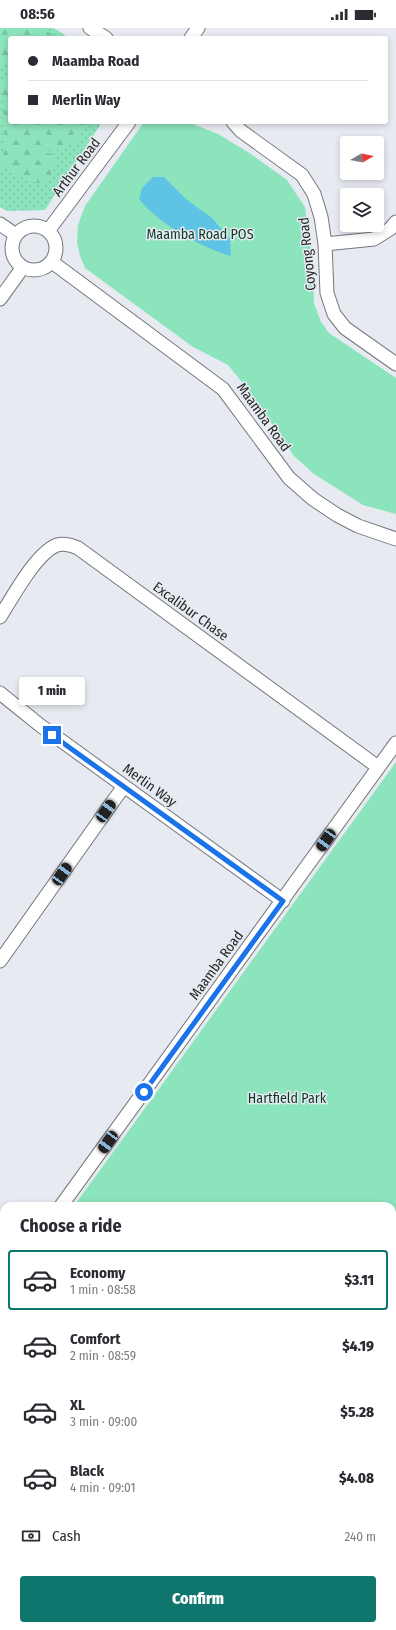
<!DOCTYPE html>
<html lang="en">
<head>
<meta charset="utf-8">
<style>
	body { margin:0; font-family:"Fira Sans Condensed",sans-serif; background:#f7f7f7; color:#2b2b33; height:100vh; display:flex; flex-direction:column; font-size:15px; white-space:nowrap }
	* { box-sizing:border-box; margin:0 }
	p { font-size:13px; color:#7c7c81 }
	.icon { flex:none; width:22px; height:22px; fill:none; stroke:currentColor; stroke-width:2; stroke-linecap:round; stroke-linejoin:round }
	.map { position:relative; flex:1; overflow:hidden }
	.sheet { position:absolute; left:0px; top:1174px; width:396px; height:428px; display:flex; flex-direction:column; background:#fff; border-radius:12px 12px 0 0; box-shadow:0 2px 6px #0003 }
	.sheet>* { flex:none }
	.top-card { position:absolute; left:8px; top:8px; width:380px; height:88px; border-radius:4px; box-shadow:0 2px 6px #0003; display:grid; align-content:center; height:88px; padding:0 20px; background:#fff }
	.needle { width:26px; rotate:81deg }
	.tools { position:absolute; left:340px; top:108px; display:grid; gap:8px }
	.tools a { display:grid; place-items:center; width:44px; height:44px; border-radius:4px; background:#fff; box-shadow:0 2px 6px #0003; font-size:20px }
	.end { position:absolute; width:18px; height:18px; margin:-9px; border:5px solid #1a73e8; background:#fff; box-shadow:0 0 0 2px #fff }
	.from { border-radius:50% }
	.bubble { position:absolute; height:28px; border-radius:4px; background:#fff; box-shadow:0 2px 6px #0003; font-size:13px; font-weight:800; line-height:28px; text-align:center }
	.car { position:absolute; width:12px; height:24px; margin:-12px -6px; border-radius:5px; box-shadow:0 0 3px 1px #0007; background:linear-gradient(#222 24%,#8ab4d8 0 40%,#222 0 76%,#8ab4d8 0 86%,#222 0) }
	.top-card b { display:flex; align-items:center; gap:14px; height:38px; font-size:15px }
	.top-card b+b { border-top:1px solid #e1e1e2 }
	.top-card i { width:10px; height:10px; background:#2b2b33 }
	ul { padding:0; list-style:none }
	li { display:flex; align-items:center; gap:12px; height:60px; margin:0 8px 6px; padding:0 12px; border:2px solid transparent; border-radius:4px }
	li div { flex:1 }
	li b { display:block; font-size:15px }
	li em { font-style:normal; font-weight:800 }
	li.current { border-color:#0f766e }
	li>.icon { width:36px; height:36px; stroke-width:1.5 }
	h2 { padding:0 20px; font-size:18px; line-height:48px }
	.pay { display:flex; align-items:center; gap:10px; height:44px; padding:0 20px; font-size:15px }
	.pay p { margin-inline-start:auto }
	.primary-button { display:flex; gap:8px; margin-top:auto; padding:8px 20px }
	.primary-button a { flex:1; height:46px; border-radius:4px; background:#0f766e; color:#fff; font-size:16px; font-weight:800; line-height:46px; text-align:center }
	.status { display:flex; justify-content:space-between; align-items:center; height:28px; padding:0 20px; background:#fff; direction:ltr }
	.status svg { height:11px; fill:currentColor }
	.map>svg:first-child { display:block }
	.grass { fill:url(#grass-dots) }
	.forest { fill:url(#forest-firs) }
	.park { fill:#8ce4bd }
	.water { fill:#5fc3e5 }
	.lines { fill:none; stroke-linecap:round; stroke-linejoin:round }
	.minor-casing { stroke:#73777c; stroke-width:15 }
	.trunk-casing { stroke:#c6c7c7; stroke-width:23 }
	.minor { stroke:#fff; stroke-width:13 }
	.trunk { stroke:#da9e7f; stroke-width:21 }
	.route { stroke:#1a73e8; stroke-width:5 }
	.labels { text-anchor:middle; stroke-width:3; stroke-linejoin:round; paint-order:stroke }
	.street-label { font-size:14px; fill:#242628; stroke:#e7ebf1 }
	.park-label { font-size:14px; fill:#0f3828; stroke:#e7ebf1 }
</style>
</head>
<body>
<div class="status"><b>08:56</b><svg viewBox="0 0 49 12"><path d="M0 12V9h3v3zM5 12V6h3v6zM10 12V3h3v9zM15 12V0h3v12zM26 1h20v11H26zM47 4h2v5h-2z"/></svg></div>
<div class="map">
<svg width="396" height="1602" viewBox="0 0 396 1602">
	<defs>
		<pattern id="grass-dots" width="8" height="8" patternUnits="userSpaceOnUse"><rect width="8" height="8" fill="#8ce4bd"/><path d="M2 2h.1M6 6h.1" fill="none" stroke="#79c3a2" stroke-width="1.8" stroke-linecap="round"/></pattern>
		<pattern id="forest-firs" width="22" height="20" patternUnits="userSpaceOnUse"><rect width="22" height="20" fill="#8ce4bd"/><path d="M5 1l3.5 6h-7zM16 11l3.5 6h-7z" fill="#79c3a2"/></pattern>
	</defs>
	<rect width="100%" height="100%" fill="#e7ebf1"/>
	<path class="grass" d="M0,0H54L69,10H10V94H102L45,182L7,183L0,179Z"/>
	<path class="forest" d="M0,0H41L59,10H10V38L8,37L0,36Z
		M10,48V94H86L78,112L64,121L44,122L40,124L52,126L59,133L45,156L27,153L13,143L0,138V133L5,122L3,75L0,52L3,53Z"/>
	<path class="park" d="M144,94H188L218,106L251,126L287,152L305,179L312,229L314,275L321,294L329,305L396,350V486L363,477L314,446L294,428L246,359L228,337L193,319L85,240L80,228L77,214L78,197L85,178Z
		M396,734V1602H0V1280L4,1275V1598H392V1178H74Z"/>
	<path class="water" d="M153,149H164L187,172L212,190L230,211L231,228C200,219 159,196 139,171L142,160Z"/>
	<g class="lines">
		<g class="minor-casing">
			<path id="minor" d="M90,0L106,10
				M191,10L198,0
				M233,94L241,103L302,147L314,166L321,189L325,216L327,265L334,286L345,300L396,336
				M0,196L16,207
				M12 220a22 22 0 1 1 44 0a22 22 0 1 1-44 0Z
				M48,203L129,94
				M325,216L374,211L390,201L396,194
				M52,234L223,361L289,450L313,471L337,487L358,498L396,511
				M0,271L23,239
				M0,589C12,570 36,525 57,517C64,515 71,517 78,520L378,739
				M0,665L41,698L283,873
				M0,933L124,758
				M61,1178L396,715
				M0,1201L4,1204
				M0,1262L4,1257"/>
		</g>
		<g class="trunk-casing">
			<path id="trunk" d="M392,1429L396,1427
				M392,1485L396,1484
				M0,1546L4,1545
				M0,1594L4,1593"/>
		</g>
		<use href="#minor" class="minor"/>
		<use href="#trunk" class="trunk"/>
	</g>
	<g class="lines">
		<path class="route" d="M52,707L283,873L144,1064"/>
	</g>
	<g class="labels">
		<g class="street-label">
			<text transform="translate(76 139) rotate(-53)" y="5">Arthur Road</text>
			<text transform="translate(307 226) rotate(-96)" y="5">Coyong Road</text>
			<text transform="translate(264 389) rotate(54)" y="5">Maamba Road</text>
			<text transform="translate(191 583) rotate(36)" y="5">Excalibur Chase</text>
			<text transform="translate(150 757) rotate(36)" y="5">Merlin Way</text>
			<text transform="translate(216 937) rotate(-54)" y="5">Maamba Road</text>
		</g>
		<g class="park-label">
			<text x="200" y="211">Maamba Road POS</text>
			<text x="287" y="1075">Hartfield Park</text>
		</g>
	</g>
</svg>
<div class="tools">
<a><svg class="needle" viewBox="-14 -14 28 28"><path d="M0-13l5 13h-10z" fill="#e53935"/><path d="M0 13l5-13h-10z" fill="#7c7c81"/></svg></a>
<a><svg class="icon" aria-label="layers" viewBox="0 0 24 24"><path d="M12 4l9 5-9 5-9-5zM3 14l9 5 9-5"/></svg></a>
</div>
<i class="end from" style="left:144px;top:1064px"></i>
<i class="end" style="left:52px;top:707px"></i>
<div class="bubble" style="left:19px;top:649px;width:66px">1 min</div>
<i class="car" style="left:106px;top:783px;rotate:35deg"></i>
<i class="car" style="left:326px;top:812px;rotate:215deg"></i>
<i class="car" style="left:62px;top:846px;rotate:35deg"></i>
<i class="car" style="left:108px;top:1114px;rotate:216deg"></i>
<div class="top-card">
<b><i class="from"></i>Maamba Road</b>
<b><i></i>Merlin Way</b>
</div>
<section class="sheet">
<h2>Choose a ride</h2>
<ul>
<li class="current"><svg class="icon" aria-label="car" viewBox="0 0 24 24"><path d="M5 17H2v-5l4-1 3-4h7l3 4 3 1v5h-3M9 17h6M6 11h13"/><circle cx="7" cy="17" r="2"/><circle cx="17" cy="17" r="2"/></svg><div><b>Economy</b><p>1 min · 08:58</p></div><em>$3.11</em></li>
<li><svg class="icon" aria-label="car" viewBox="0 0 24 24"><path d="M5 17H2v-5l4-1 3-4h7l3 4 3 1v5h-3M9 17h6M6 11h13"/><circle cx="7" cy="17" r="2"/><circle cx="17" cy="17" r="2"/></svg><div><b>Comfort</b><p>2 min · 08:59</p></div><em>$4.19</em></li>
<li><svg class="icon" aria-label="car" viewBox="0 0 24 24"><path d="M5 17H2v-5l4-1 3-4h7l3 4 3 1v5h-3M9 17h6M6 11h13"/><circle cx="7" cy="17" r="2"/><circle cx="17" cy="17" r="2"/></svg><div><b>XL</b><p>3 min · 09:00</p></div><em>$5.28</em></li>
<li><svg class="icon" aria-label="car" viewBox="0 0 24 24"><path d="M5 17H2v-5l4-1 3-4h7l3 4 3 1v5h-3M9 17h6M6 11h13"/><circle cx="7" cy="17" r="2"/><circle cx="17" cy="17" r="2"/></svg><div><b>Black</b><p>4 min · 09:01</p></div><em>$4.08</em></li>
</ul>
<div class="pay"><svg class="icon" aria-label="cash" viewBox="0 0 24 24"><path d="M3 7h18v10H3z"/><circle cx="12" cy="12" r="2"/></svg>Cash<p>240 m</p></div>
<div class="primary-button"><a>Confirm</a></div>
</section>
</div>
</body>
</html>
